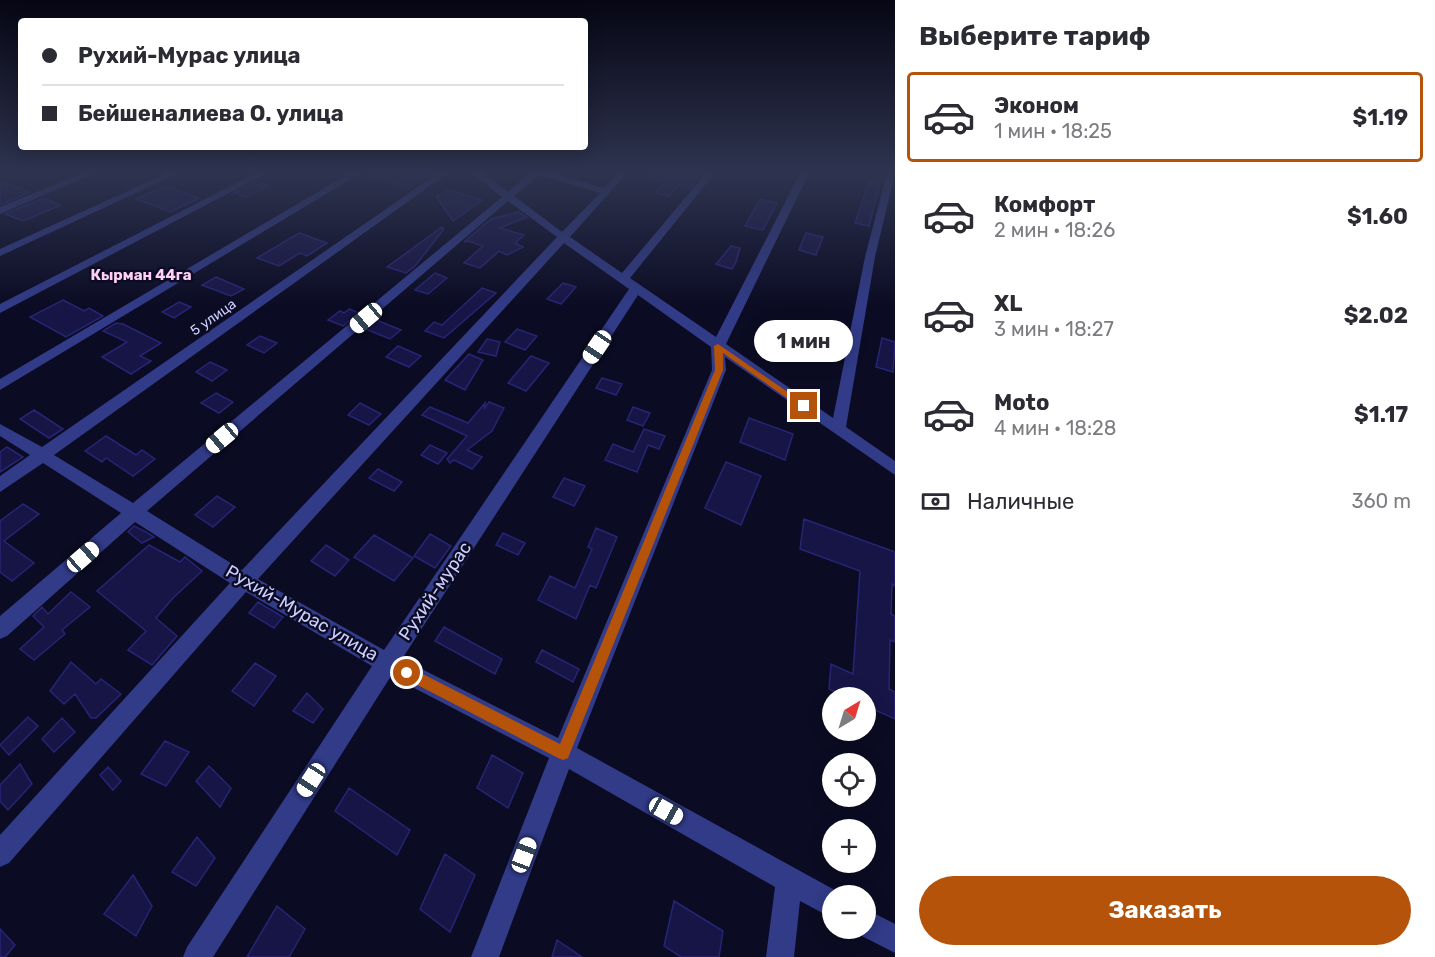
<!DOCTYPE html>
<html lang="ru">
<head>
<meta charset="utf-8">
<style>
	body { margin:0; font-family:Rubik,sans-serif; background:#f2f2f3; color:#2b2b33; height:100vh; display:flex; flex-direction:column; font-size:22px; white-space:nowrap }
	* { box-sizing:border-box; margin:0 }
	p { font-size:20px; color:#7c7c81 }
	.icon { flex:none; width:33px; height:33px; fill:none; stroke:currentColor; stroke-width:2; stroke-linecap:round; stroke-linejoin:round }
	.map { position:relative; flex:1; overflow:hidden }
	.side { display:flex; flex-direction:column; background:#fff; width:540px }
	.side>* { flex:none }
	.guide { position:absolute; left:18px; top:18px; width:570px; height:132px; border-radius:6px; box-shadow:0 3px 15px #0003; display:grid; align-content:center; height:132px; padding:0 24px; background:#fff }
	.needle { width:39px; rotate:38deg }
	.controls { position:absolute; left:822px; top:687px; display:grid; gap:12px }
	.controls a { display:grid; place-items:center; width:54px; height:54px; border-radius:50%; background:#fff; box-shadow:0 3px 15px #0003; font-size:30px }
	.end { position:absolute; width:27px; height:27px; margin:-14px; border:8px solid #b45309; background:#fff; box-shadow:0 0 0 3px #fff }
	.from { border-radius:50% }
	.bubble { position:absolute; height:42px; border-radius:21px; background:#fff; box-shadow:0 3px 15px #0003; font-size:20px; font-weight:700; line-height:42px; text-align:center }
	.car { position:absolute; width:18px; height:36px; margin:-18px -9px; border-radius:8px; box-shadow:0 0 4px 2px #0007; background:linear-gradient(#fff 24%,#345 0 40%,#fff 0 76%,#345 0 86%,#fff 0) }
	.guide b { display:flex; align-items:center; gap:21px; height:57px; font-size:22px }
	.guide b+b { border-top:2px solid #e1e1e2 }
	.guide i { width:15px; height:15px; background:#2b2b33 }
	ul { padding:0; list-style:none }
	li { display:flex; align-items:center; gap:18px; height:90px; margin:0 12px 9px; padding:0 12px; border:3px solid transparent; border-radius:6px }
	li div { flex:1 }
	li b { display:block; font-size:22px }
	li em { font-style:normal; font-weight:700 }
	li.current { border-color:#b45309 }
	li>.icon { width:54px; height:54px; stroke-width:1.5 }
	h2 { padding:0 24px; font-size:27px; line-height:72px }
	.pay { display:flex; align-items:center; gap:15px; height:66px; padding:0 24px; font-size:22px }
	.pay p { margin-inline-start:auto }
	.primary-button { display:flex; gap:12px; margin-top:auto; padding:12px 24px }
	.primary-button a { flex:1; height:69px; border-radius:36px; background:#b45309; color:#fff; font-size:24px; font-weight:700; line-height:69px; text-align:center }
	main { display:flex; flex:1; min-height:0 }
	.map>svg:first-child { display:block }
	.building { fill:#171546; stroke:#282475; stroke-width:1.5 }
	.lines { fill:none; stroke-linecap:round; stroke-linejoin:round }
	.minor { fill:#313b87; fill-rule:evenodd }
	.route { fill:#b45309 }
	.labels { text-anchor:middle; stroke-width:5; stroke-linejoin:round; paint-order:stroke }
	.far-street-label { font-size:14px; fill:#cdcfff; stroke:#0b0b23 }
	.far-quarter-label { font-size:15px; font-weight:bold; fill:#ffcff5; stroke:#0b0b23 }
	.near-street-label { font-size:18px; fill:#cdcfff; stroke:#0b0b23 }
</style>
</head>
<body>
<main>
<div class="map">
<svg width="895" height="957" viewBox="0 0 895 957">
	<rect width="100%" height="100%" fill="#0b0b23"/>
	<path class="building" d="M370,173H432L409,188L370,176Z
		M647,173H703L690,189L678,186L669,196L656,193L666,182L647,178Z
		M256,181L269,186L247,197L234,193Z
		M869,181L880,183L869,226L855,223Z
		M0,182L30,192L0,205Z
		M165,186L199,198L170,212L136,199Z
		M448,190L482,200L453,221L436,197Z
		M43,198L61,205L23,221L5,214Z
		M760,199L777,203L763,230L745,226Z
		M519,212L527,217L500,228L524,235L515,243L523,247L507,255L499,251L480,268L464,263L483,246L468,241L464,242L491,219Z
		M442,227L444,229L415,266L406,273L387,267Z
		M299,233L327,243L307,256L300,253L279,266L257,258Z
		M806,233L823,237L816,255L799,250Z
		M731,246L740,248L736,262L732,269L716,264Z
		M435,273L447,278L428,294L415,290Z
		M216,277L244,289L231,296L202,285Z
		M563,283L576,287L561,304L547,299Z
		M482,288L496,293L444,338L425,331L434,322L442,325Z
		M63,300L84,311L89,308L103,316L66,337L30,317Z
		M179,302L191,307L174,318L162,312Z
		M349,309L359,313L343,326L328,320L340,311L344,313Z
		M374,319L401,330L390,339L363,328Z
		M116,323L123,324L161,343L140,356L151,361L131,374L102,357L127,342L103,331Z
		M517,329L537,336L525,350L505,342Z
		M260,336L277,343L264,353L247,345Z
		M882,338L895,342L893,372L876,367Z
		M487,339L500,342L496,356L478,352Z
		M797,342L814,347L810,358L793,353Z
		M398,346L421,356L409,367L386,357Z
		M469,354L483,360L465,390L445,380Z
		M531,356L549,363L526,391L508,383Z
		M210,362L227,370L212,381L196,372Z
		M602,378L622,384L616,395L596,388Z
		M216,393L233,402L219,413L201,403Z
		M489,402L504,408L492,431L467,450L482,457L472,469L454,460L450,463L447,459L467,436L422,415L430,407L468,423L485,403L484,409Z
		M360,403L381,414L369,425L348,415Z
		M633,407L650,413L643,426L627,420Z
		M34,410L63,429L49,438L20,419Z
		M749,418L793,434L785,460L740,442Z
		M644,429L665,436L659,449L648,445L637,472L605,460L613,444L633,452Z
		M106,436L136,455L142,450L155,459L133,476L106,458L102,462L85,451Z
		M430,445L447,453L438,464L421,455Z
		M7,447L23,457L0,472V452Z
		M726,462L761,476L741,525L705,508Z
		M378,469L402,482L394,491L369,478Z
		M564,478L585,486L574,506L553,497Z
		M217,496L235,507L213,527L195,515Z
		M23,504L39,514L4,541L34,563L12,581L0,572V521Z
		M804,519L895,552V586L892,584L891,614L895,616V642L890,640L889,689L895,692V719L866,706V698H847L829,689L831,664L853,674L860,571L800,549Z
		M134,526L146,532L154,537L142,543L128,532Z
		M596,528L617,537L596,588L590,585L576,619L538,600L550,576L575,588L592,549L588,547Z
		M503,533L525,543L518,555L496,545Z
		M430,534L451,546L435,568L414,556Z
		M374,535L413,558L394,581L354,557Z
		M149,545L180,562L185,557L202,571L173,598L156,618L177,636L152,665L128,650L146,631L97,591Z
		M326,545L349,560L335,576L311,561Z
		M71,592L90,607L62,630L65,634L34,660L20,649L44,627L33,616L42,607L48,614Z
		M258,602L283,617L274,628L249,613Z
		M444,627L502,659L495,674L435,641Z
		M542,650L579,669L573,682L536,662Z
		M71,662L96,684L101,679L121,694L96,718H91L75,694L64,704L50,691Z
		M255,663L276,676L254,706L232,691Z
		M307,693L323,709L313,723L293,711Z
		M28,717L38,726L9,755L0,745Z
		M62,718L75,732L54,752L42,739Z
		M165,741L189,752L166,786L141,774Z
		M492,755L523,773L508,808L477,788Z
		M20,764L32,784L8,810L0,801V785Z
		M209,766L231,788L220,807L196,781Z
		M108,767L121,781L113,790L100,775Z
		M349,788L410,830L397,855L335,811Z
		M197,837L215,858L196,886L172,872Z
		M445,854L475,875L450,932L420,909Z
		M133,875L152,906L136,936L104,914Z
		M674,901L723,931L719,957H681L664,946Z
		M277,906L305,929L289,957H247Z
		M0,929L15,945L5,957H0Z
		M557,940L582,957H552Z"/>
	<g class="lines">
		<path class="minor" d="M83,173H95L0,214V207Z
			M167,173H179L0,256V249Z
			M256,173H267L0,313V304Z
			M350,173H361L0,390V379Z
			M438,173H448L54,455L133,503L502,197L472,173H482L508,192L530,173H551L604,188L618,173H627L570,237L622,273L706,173H715L630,278L716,337L800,173H809L726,344L833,418L865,257L887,173H895L875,257L846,427L895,461V475L725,357L726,370L577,748L842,894L832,896V918L800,901L794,957H766L775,887L569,769L499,957H471L549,758L391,676L213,957H183L187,947L372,666L246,592L9,863L0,867V835L230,583L135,522L7,636L0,639V616L121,513L43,463L0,492V476L30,455L0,436V424L42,447ZM539,175L600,193L562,232L514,196ZM508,201L557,237L242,570L147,511ZM564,243L629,289L384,650L258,579ZM638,295L711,347L712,370L558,738L402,659Z
			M866,909L895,924V953L856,933L854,928H866Z"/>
	</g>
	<linearGradient id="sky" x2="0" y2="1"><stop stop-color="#060613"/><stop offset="0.56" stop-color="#2e3450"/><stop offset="1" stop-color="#2e3450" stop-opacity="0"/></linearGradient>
	<rect width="895" height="307" fill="url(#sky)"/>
	<path class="route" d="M718,344L808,406L801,408L723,353V370L568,758L563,760L558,758L402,677L400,673L402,668L407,666L411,668L560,744L715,370L714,346Z"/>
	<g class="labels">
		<g class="far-street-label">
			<text transform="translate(213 317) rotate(-35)" y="5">5 улица</text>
		</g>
		<g class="far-quarter-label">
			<text x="141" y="280">Кырман 44га</text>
		</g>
		<g class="near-street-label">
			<text transform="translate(435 591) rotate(-56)" y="6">Рухий-мурас</text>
			<text transform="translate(302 613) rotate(30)" y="6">Рухий-Мурас улица</text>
		</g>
	</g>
</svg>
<div class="controls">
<a><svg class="needle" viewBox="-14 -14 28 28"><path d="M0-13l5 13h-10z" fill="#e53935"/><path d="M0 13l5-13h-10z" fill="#7c7c81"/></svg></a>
<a><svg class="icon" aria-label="locate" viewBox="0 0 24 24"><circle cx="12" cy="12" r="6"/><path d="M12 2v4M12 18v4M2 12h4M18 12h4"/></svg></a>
<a>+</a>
<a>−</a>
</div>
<i class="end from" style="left:407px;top:673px"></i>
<i class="end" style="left:804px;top:406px"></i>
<div class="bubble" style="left:754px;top:320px;width:99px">1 мин</div>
<i class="car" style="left:366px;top:318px;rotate:230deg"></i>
<i class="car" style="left:597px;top:347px;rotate:214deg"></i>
<i class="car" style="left:222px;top:438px;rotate:230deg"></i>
<i class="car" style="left:83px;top:557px;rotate:49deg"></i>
<i class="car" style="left:311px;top:780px;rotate:213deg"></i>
<i class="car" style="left:666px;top:811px;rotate:119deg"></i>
<i class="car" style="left:524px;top:855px;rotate:21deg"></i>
<div class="guide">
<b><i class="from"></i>Рухий-Мурас улица</b>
<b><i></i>Бейшеналиева О. улица</b>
</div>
</div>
<section class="side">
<h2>Выберите тариф</h2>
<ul>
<li class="current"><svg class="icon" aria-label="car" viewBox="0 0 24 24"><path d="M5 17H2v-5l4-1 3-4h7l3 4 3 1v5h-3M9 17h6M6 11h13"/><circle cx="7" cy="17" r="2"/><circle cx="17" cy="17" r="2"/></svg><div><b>Эконом</b><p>1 мин · 18:25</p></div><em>$1.19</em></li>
<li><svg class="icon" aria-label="car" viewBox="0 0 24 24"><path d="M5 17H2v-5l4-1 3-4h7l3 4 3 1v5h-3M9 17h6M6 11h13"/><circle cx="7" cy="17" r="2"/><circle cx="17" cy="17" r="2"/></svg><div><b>Комфорт</b><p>2 мин · 18:26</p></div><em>$1.60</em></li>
<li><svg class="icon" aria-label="car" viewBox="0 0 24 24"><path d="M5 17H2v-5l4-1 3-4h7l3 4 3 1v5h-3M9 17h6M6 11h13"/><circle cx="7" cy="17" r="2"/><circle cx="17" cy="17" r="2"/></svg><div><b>XL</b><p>3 мин · 18:27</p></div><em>$2.02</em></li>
<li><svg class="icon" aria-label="car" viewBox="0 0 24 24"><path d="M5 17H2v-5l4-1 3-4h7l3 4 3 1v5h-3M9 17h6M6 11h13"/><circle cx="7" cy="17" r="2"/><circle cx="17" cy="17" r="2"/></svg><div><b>Moto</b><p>4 мин · 18:28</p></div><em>$1.17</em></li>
</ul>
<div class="pay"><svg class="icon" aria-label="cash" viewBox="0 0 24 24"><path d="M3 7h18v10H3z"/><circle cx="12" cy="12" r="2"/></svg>Наличные<p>360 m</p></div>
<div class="primary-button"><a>Заказать</a></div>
</section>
</main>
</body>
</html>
